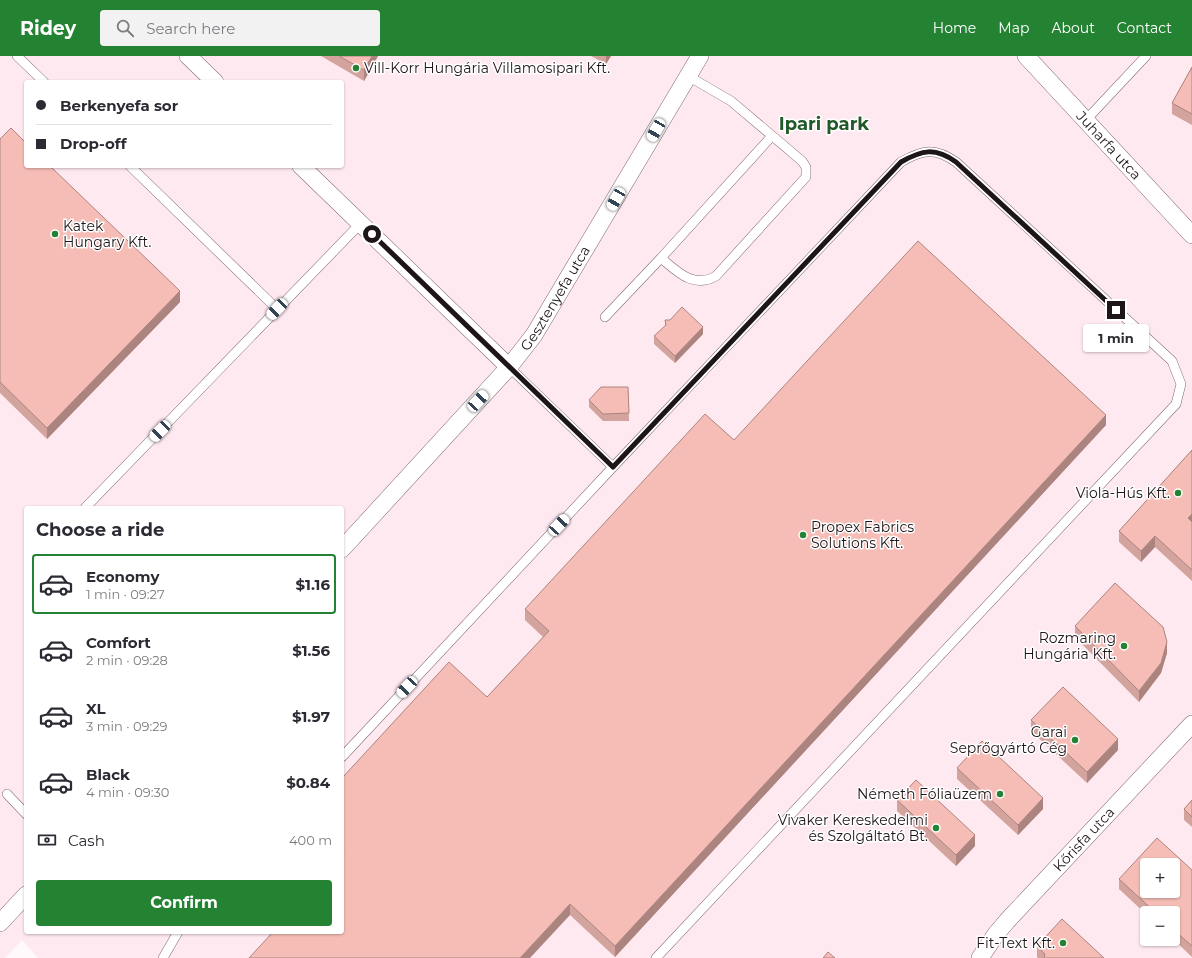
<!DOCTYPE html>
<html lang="en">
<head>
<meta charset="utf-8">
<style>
	body { margin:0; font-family:Montserrat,sans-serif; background:#f2f2f3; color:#2b2b33; height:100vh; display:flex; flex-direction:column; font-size:15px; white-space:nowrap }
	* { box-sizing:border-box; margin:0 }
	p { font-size:13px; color:#7c7c81 }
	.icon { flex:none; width:22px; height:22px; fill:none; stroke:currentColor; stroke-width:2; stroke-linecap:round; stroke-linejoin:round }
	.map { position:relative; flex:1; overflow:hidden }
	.sheet { position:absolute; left:24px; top:450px; width:320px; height:428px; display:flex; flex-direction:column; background:#fff; border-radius:4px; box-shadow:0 1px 3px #0004 }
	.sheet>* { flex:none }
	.banner { position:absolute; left:24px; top:24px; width:320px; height:88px; border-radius:4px; box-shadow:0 1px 3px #0004; display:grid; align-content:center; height:88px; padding:0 12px; background:#fff }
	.buttons { position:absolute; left:1140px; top:802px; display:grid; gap:8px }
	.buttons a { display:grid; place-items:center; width:40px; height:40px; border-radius:4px; background:#fff; box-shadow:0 1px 3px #0004; font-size:20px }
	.end { position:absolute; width:18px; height:18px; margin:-9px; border:5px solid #1e1518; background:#fff; box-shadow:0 0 0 2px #fff }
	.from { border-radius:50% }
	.bubble { position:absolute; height:28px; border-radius:4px; background:#fff; box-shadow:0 1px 3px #0004; font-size:13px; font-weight:700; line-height:28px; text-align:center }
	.car { position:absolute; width:12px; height:24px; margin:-12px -6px; border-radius:5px; box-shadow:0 0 3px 1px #0007; background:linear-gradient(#fff 24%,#345 0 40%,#fff 0 76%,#345 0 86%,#fff 0) }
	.banner b { display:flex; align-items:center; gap:14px; height:38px; font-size:15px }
	.banner b+b { border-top:1px solid #e1e1e2 }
	.banner i { width:10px; height:10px; background:#2b2b33 }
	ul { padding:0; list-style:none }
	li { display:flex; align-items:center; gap:12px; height:60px; margin:0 8px 6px; padding:0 4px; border:2px solid transparent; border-radius:4px }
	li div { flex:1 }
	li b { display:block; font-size:15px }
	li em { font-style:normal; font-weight:700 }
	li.current { border-color:#248233 }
	li>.icon { width:36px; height:36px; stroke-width:1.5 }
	h2 { padding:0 12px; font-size:18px; line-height:48px }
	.pay { display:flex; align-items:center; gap:10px; height:44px; padding:0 12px; font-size:15px }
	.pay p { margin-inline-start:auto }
	.cta { display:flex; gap:8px; margin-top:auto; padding:8px 12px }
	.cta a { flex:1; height:46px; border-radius:4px; background:#248233; color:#fff; font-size:16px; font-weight:700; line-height:46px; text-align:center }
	header { display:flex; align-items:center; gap:24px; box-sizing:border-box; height:56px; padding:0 20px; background:#248233; color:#fff }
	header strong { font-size:19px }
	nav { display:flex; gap:22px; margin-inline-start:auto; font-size:14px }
	.search { width:280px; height:36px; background:#f2f2f3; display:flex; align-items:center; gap:10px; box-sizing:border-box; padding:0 14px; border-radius:4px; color:#7c7c81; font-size:15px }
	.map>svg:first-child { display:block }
	.built { fill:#ffe9f0; fill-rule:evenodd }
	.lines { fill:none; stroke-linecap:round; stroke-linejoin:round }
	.lane-casing { stroke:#806970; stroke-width:10 }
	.street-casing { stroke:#806970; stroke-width:18 }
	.lane { stroke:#fff; stroke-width:9 }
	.street { stroke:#fff; stroke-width:17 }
	.wall { fill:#d3a39d }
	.shaded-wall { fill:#ac847f }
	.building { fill:#f5bdb6; stroke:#ac847f; fill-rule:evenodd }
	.route { stroke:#1e1518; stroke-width:5 }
	.poi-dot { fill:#248233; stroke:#fff; stroke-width:1.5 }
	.labels { text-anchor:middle; stroke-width:3; stroke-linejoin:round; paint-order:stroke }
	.poi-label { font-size:14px; fill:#1e1518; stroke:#fff; text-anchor:end }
	.street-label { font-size:14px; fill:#1e1518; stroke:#fff }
	.district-label { font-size:18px; font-weight:bold; fill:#215a28; stroke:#fff }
</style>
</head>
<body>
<header>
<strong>Ridey</strong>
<div class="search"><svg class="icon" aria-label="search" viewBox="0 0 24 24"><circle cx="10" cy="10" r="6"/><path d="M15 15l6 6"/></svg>Search here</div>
<nav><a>Home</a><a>Map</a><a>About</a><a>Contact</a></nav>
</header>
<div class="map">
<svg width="1192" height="902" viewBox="0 0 1192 902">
	<rect width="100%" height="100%" fill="#fff9fb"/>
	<path class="built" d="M0,0H1192V902H38L22,884L5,902H0ZM26,26H342V110H26ZM26,452H342V876H26ZM1147,809H1173V835H1147ZM1147,857H1173V883H1147Z"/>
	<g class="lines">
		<g class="lane-casing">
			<path id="lane" d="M17,0L44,26
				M688,20L731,45L802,105L806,111V121L716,220C693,233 678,216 661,202L771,81
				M1086,64L1146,0
				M130,110L277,253
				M605,261L661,202
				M509,311L613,411L901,106C922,94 934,91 956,106L1172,305L1181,328L1176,348L656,902
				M85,452L361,167
				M342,701L613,411
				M7,738L26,758
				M163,902L178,876"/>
		</g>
		<g class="street-casing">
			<g id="street">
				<path d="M188,0L215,26"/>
				<path id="s1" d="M1026,0L1192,179"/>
				<path d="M301,110L509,311"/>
				<path id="s2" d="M342,493L509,311L534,279L700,0"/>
				<path d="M0,867L26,839"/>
				<path id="s3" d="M980,902L996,878L1007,865L1192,668"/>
			</g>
		</g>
		<use href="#lane" class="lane"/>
		<use href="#street" class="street"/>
	</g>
	<path class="wall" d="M321,0H378L364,25Z
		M591,0H611L606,8Z
		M1192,11V69L1172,58V47Z
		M0,83L180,246L47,383L0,337Z
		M665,264L703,278L675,307L654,288V280L665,270Z
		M628,331L629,365H603L589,351V344Z
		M1106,369L615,901L570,859L342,876V722L487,641L543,581L525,564V553L734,384Z
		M1192,394V525L1155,491L1141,506L1119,486V475Z
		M1075,570L1167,597L1161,617L1139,646L1075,581Z
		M1031,664L1118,694L1087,727L1031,675Z
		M957,712L1043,753L1018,779L957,723Z
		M897,744L975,790L956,810L897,755Z
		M1192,744V771L1184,764V753Z
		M1192,814V901L1173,883V857H1147V859L1119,833V823Z
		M1037,890L1104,902H1038L1037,901Z"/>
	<path class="shaded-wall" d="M372,0H378L364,25V14Z
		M606,0H611L606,8Z
		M180,235V246L47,383V372Z
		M703,271V278L675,307V300Z
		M1106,359V369L615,901V890Z
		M1192,458V469L1188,462Z
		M1155,480V491L1141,506V495Z
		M1167,586V597L1161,617L1139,646V635Z
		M1118,683V694L1087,727V716Z
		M1043,742V753L1018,779V769Z
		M975,779V790L956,810V799Z
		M570,848V859L530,902H520Z"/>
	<path class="building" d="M339,0H372L364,14Z
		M1192,11V58L1172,47Z
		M11,72L26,87V110H50L180,235L47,372L0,326V83Z
		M918,185L1106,359L615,890L570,848L520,902H249L273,876H342V801L344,799L342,796V722L449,606L487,641L549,575L525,553L705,358L734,384Z
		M682,251L703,271L675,300L654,280L666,269L665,264H670Z
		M601,331H628L629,357L603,358L589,344Z
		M1192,394V458L1188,462L1192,466V514L1155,480L1141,495L1119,475Z
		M1115,527L1163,571L1167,586L1161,607L1139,635L1075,570Z
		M1063,631L1118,683L1087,716L1031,664Z
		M982,685L1043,742L1018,769L957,712Z
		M916,724L975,779L956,799L897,744Z
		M1192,744V761L1184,753Z
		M1157,782L1192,814V890L1173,873V857H1156L1119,823ZM1147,809H1173V835H1147Z
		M1062,863L1104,902H1044L1045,898L1037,890Z
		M828,896L835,902H823Z"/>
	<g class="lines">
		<path class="route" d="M372,178L613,411L901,106C922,94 935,91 956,106L1116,254"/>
	</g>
	<g class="poi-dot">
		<circle cx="356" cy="12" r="4"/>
		<circle cx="55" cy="178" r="4"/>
		<circle cx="1178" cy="437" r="4"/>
		<circle cx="803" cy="479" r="4"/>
		<circle cx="1124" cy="590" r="4"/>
		<circle cx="1075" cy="684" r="4"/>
		<circle cx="1000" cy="738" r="4"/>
		<circle cx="936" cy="772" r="4"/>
		<circle cx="1063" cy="887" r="4"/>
	</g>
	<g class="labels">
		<g class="poi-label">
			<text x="364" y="17" text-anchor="start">Vill-Korr Hungária Villamosipari Kft.</text>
			<text x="63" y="175" text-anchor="start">Katek<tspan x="63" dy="16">Hungary Kft.</tspan></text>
			<text x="1170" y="442">Viola-Hús Kft.</text>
			<text x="811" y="476" text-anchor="start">Propex Fabrics<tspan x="811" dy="16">Solutions Kft.</tspan></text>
			<text x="1116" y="587">Rozmaring<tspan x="1116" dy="16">Hungária Kft.</tspan></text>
			<text x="1067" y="681">Garai<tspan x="1067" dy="16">Seprőgyártó Cég</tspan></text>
			<text x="992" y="743">Németh Fóliaüzem</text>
			<text x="928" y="769">Vivaker Kereskedelmi<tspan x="928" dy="16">és Szolgáltató Bt.</tspan></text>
			<text x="1055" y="892">Fit-Text Kft.</text>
		</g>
		<g class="street-label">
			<text dy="5" stroke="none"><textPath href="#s1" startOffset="122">Juharfa utca</textPath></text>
			<text dy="5" stroke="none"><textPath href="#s2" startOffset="330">Gesztenyefa utca</textPath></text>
			<text dy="5" stroke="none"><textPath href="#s3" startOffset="158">Kőrisfa utca</textPath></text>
		</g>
		<g class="district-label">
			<text x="824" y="74">Ipari park</text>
		</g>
	</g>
</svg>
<div class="buttons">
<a>+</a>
<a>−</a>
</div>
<i class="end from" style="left:372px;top:178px"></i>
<i class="end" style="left:1116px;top:254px"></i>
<div class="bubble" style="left:1083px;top:268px;width:66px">1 min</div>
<i class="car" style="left:656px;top:74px;rotate:210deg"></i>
<i class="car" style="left:616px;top:143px;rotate:210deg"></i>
<i class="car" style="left:277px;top:253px;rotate:224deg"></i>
<i class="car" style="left:478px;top:345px;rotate:43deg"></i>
<i class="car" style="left:160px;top:375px;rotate:224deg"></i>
<i class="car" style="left:559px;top:469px;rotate:43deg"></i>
<i class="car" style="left:407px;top:631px;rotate:223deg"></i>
<div class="banner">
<b><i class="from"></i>Berkenyefa sor</b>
<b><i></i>Drop-off</b>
</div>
<section class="sheet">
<h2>Choose a ride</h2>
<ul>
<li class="current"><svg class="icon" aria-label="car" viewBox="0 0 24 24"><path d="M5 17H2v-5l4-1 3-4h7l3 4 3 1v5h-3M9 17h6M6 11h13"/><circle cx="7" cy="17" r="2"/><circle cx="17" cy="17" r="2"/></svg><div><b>Economy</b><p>1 min · 09:27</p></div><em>$1.16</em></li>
<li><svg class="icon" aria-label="car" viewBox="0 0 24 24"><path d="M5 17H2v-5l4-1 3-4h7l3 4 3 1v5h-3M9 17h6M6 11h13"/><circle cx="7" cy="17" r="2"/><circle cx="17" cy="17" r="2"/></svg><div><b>Comfort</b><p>2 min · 09:28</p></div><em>$1.56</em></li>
<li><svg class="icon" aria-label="car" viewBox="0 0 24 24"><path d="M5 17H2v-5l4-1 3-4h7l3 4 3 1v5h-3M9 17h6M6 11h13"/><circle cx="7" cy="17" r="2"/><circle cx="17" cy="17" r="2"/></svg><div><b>XL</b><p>3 min · 09:29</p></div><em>$1.97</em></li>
<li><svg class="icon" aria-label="car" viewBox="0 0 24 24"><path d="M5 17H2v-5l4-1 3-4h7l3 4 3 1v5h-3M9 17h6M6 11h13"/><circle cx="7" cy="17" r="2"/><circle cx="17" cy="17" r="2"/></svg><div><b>Black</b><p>4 min · 09:30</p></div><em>$0.84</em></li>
</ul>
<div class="pay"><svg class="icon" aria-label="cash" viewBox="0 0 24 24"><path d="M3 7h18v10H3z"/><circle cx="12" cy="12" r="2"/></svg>Cash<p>400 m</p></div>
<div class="cta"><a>Confirm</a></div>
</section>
</div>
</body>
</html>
